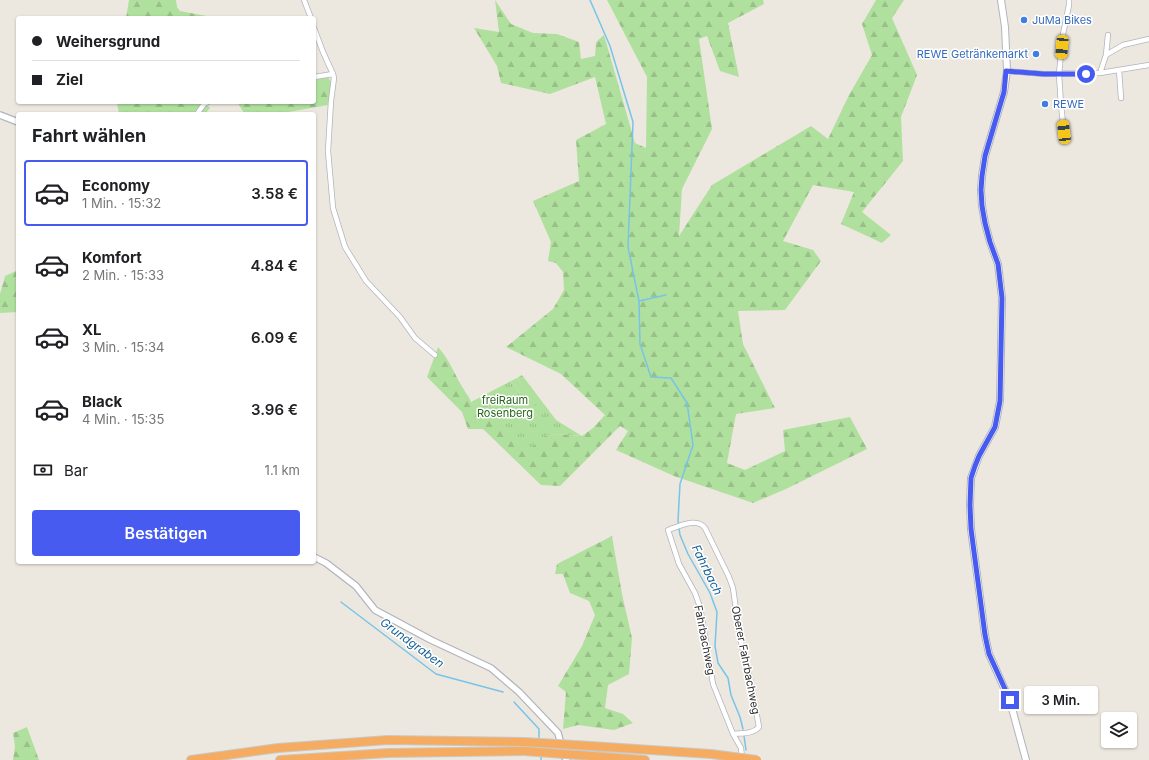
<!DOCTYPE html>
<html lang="de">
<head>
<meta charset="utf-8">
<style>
	body { margin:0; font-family:Inter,sans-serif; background:#f2f2f2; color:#202124; height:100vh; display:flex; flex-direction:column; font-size:15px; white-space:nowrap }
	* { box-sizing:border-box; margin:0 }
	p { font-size:13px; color:#757577 }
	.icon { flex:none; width:22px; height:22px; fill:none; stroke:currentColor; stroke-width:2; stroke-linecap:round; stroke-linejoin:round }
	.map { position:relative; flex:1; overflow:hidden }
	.panel { position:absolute; left:16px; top:112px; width:300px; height:452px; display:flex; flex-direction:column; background:#fff; border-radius:4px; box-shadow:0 1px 3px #0004 }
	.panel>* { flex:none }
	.hud { position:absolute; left:16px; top:16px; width:300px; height:88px; border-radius:4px; box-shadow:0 1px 3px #0004; display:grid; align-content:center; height:88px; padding:0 16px; background:#fff }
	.controls { position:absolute; left:1101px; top:712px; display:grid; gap:8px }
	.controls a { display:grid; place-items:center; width:36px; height:36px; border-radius:4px; background:#fff; box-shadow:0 1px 3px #0004; font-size:20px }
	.end { position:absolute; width:18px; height:18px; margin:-9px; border:5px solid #475bf1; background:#fff; box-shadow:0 0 0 2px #fff }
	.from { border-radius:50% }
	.bubble { position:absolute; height:28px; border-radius:4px; background:#fff; box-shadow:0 1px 3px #0004; font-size:13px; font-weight:600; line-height:28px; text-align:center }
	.car { position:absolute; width:12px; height:24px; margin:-12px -6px; border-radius:5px; box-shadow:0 0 3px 1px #0007; background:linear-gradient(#f5c518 24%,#345 0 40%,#f5c518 0 76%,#345 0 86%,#f5c518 0) }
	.hud b { display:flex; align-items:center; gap:14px; height:38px; font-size:15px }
	.hud b+b { border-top:1px solid #e0e0e0 }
	.hud i { width:10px; height:10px; background:#202124 }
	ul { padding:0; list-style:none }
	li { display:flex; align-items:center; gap:12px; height:66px; margin:0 8px 6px; padding:0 8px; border:2px solid transparent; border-radius:4px }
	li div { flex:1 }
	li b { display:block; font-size:15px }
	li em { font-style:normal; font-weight:600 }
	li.on { border-color:#475bf1 }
	li>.icon { width:36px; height:36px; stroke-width:1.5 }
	h2 { padding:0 16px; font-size:18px; line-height:48px }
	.pay { display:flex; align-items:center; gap:10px; height:44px; padding:0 16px; font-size:15px }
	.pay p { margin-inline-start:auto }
	.action { display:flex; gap:8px; margin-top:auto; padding:8px 16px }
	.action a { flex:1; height:46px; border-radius:4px; background:#475bf1; color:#fff; font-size:16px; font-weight:600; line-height:46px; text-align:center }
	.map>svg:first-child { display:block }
	.grass { fill:#b0e09e }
	.forest { fill:url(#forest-firs) }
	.park { fill:url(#park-tufts) }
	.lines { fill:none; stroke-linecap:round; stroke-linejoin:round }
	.stream { stroke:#78c3e9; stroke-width:1.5 }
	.minor-casing { stroke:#b2b4be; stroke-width:6 }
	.tertiary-casing { stroke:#b2b4be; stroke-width:8 }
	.secondary-casing { stroke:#b2b4be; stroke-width:8 }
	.motorway-casing { stroke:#c8c8c8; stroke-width:10 }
	.minor { stroke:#fff; stroke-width:4.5 }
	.tertiary { stroke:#fff; stroke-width:5.5 }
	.secondary { stroke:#fff; stroke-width:6 }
	.motorway { stroke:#f6ac60; stroke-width:8 }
	.motorway-bridge-casing { stroke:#c8c8c8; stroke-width:10; stroke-linecap:butt }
	.motorway-bridge { stroke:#f6ac60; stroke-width:8 }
	.route { stroke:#475bf1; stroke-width:5 }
	.shop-dot { fill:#3f7fe0; stroke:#fff; stroke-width:1.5 }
	.labels { text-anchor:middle; stroke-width:3; stroke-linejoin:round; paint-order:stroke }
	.shop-label { font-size:11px; fill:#366cbe; stroke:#fff; text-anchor:start }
	.park-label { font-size:11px; fill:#28661e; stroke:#fff }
	.street-label { font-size:11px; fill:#2c2c2c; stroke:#fff }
	.water-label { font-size:12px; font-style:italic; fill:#146197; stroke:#fff }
</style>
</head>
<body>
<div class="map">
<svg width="1149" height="760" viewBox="0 0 1149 760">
	<defs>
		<pattern id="forest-firs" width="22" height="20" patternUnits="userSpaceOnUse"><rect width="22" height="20" fill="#b0e09e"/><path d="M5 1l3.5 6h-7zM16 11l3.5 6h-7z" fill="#98c088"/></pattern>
		<pattern id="park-tufts" width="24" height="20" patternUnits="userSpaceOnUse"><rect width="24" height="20" fill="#b0e09e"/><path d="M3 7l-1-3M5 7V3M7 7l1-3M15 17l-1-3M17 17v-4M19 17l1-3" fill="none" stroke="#98c088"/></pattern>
	</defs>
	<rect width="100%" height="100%" fill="#ede8df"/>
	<path class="grass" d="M517,378L543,415H537L511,381Z"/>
	<path class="forest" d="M129,0H176L177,7L180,11L217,18H126Z
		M495,0L511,24L533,33L557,34L579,42L581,59L595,56L596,42L604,35L635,143L646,148L647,77L607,0H763L764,4L728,23L739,77L720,71L707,36L699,39L712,129L682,189L679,236L712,185L811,126L828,139L849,95L872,55L862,24L876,0H904L892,18L917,75L901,117L903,161L862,212L891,235L882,243L841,224L854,192L813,185L783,241L813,250L821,261L785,310L738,311L743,344L775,408L736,414L727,463L745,470L785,451L783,430L850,417L867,449L786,489L753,503L674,476L616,450L628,431L620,426L560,486L541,485L483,429H468L462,412L427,377L438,347C450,360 454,374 463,388C466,394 469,396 471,402L545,436L556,434L582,436L593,428L605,415L561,374L506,347L553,309L564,290L563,272L556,263L548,261L551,242L533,201L579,181L576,140L606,124L595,77L550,94L501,83L497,66L474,28L499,32Z
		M328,77L331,82L328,105L277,114H247L244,113L237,102H314V80Z
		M117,102H205L210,108L205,114H119Z
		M18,269V312L0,313V294L5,276L16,271Z
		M612,536L622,594L632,638L629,674L608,685L605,708L623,714L633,723L614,730L578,725L563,729L566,692L558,686L582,646L595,615L589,601L570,593L563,574H555L557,564Z
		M27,727L39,760H13L15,746L13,733Z"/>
	<path class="park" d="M522,375L556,420L582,436L556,434L545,436L528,451L471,402L511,381L537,415H542L517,378Z"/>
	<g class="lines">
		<path class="stream" d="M590,0L610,46L633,122L628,247L639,301L640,344L651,377L671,378L687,403L693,445L680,484L678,521L680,535L688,554L710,593L717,612L715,646L718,663L728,678L731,695L740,717L743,729
			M639,301L666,295
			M341,602L436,674L503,692
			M514,702L539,729V741
			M744,736L746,750
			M541,754V760"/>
		<g class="minor-casing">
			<path id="minor" d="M304,0L311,18
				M314,28L323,52L333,74
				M1106,55L1108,35
				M1119,70L1121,98
				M1007,71L1044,74L1100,73L1149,65
				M1100,73L1106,55L1123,45L1149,39
				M314,77L333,74L334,78L331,101L328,151L333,208L345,247L366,281L400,317L415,338L435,355
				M197,114L204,104L208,102
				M1064,132L1061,105L1059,74L1063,34L1069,5V0
				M733,734C743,733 753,734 759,727L751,683L740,638L733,588L729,577L705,528C697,517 679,526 668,530L679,564L695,593L700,607L713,684L733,734L741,748L742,758"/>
		</g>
		<g class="tertiary-casing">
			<path id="tertiary" d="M0,115L18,122
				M314,557L326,563L356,586L375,610L431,640L491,668L519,692L558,733L564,756L567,760"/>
		</g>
		<g class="secondary-casing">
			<path id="secondary" d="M1001,0L1005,27L1007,71L1004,92L985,156L982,176L981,190L982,206L985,223L990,242L998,264L1002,298L1000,401L995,427L979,456L971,478L970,505L971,529L985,635L989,654L1010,701L1026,760"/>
		</g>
		<g class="motorway-casing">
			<path id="motorway" d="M591,746L711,754
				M591,756L645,760
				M191,760L278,748L388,740L524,742
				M280,760L388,753L524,751"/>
		</g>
		<use href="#minor" class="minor"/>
		<use href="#tertiary" class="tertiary"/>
		<use href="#secondary" class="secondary"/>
		<use href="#motorway" class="motorway"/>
		<g class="motorway-bridge-casing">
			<path id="motorway-bridge" d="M524,742L591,746
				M524,751L591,756
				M711,754L757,760"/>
		</g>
		<use href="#motorway-bridge" class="motorway-bridge"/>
	</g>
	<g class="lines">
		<path class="route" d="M1010,700L989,654L985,635L971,529L970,505L971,478L975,466L979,456L995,427L1000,401L1002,298L998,264L990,242L985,223L982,206L981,190L982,176L985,156L1004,92L1006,71L1044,74H1086"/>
	</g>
	<g class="shop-dot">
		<circle cx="1024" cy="20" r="4"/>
		<circle cx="1036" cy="54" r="4"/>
		<circle cx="1045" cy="104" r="4"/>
	</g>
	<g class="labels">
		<g class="shop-label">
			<text x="1032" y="24">JuMa Bikes</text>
			<text x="1028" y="58" text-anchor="end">REWE Getränkemarkt</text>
			<text x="1053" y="108">REWE</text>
		</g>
		<g class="park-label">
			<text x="505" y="404">freiRaum<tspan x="505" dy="13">Rosenberg</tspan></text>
		</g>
		<g class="street-label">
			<text transform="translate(705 640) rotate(79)" y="4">Fahrbachweg</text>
			<text transform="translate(746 660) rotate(79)" y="4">Oberer Fahrbachweg</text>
		</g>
		<g class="water-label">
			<text transform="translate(707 570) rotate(64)" y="4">Fahrbach</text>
			<text transform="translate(412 643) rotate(36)" y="4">Grundgraben</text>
		</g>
	</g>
</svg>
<div class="controls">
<a><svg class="icon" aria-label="layers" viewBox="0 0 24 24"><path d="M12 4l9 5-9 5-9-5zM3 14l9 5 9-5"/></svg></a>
</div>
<i class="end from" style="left:1086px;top:74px"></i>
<i class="end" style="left:1010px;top:700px"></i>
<div class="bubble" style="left:1024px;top:686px;width:74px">3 Min.</div>
<i class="car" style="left:1062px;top:47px;rotate:185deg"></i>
<i class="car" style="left:1064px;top:132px;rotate:353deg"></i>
<div class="hud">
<b><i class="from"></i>Weihersgrund</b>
<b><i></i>Ziel</b>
</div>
<section class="panel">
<h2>Fahrt wählen</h2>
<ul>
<li class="on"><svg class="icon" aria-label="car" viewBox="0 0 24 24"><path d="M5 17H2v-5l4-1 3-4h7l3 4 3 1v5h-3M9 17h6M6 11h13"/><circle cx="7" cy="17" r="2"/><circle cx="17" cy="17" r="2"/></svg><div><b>Economy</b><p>1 Min. · 15:32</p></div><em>3.58 €</em></li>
<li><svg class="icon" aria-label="car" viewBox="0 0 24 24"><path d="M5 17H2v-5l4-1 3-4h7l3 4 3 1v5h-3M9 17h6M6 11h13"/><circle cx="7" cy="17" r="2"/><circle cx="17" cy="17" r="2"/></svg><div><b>Komfort</b><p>2 Min. · 15:33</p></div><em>4.84 €</em></li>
<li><svg class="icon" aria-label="car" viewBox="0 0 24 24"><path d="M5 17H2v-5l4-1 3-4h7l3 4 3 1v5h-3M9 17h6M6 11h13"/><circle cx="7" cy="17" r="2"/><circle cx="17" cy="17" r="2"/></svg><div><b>XL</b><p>3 Min. · 15:34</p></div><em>6.09 €</em></li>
<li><svg class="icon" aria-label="car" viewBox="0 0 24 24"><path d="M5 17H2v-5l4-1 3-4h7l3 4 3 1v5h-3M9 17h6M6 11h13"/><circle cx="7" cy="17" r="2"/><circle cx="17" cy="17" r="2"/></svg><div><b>Black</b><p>4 Min. · 15:35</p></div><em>3.96 €</em></li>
</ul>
<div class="pay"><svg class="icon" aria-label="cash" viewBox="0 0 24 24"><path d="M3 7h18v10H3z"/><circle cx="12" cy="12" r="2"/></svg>Bar<p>1.1 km</p></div>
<div class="action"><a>Bestätigen</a></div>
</section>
</div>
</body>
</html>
